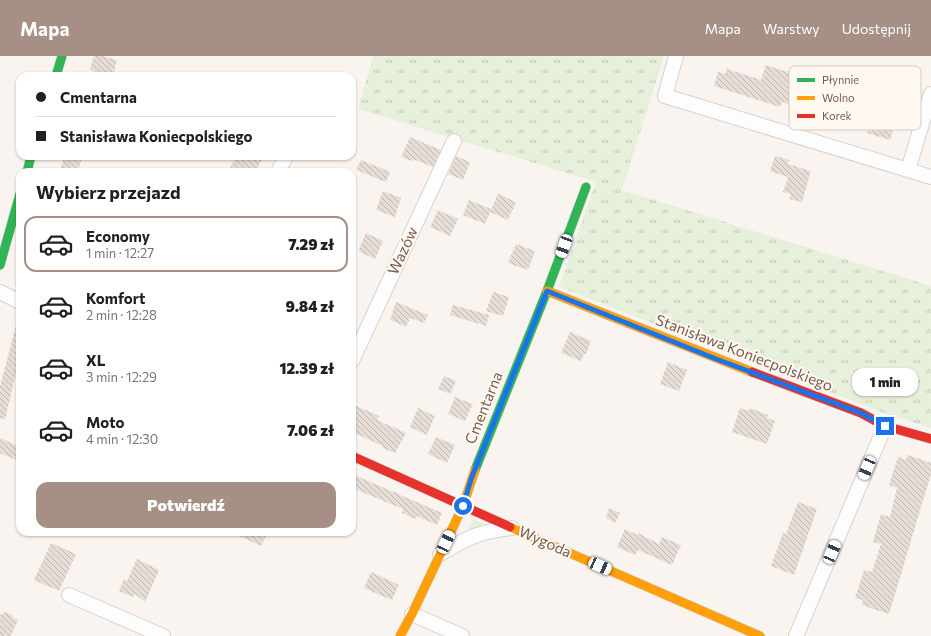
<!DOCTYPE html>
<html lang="pl">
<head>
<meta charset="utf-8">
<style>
	body { margin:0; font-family:Commissioner,sans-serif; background:#f6f6f6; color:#202124; height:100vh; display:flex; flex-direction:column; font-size:15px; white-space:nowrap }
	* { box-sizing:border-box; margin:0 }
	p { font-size:13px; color:#757577 }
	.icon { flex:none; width:22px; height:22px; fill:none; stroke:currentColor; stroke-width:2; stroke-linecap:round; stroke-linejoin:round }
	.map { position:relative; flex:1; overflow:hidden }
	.drawer { position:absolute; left:16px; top:112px; width:340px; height:368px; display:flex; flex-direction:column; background:#fff; border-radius:12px; box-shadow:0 1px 3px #0004 }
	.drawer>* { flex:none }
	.hud { position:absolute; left:16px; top:16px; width:340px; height:88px; border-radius:12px; box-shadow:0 1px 3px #0004; display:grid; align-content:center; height:88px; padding:0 20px; background:#fff }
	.end { position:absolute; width:18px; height:18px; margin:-9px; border:5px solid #1a73e8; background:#fff; box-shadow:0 0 0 2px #fff }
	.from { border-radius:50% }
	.bubble { position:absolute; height:28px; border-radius:12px; background:#fff; box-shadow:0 1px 3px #0004; font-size:13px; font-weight:800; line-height:28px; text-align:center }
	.car { position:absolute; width:12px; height:24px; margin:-12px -6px; border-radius:5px; box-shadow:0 0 3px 1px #0007; background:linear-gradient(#fff 24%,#345 0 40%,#fff 0 76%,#345 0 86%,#fff 0) }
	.hud b { display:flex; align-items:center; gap:14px; height:38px; font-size:15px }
	.hud b+b { border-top:1px solid #e0e0e0 }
	.hud i { width:10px; height:10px; background:#202124 }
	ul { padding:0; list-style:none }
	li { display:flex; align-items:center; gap:12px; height:56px; margin:0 8px 6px; padding:0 12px; border:2px solid transparent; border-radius:12px }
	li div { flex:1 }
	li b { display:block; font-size:15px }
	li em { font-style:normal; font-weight:800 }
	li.selected { border-color:#a69086 }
	li>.icon { width:36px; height:36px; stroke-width:1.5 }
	h2 { padding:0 20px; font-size:18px; line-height:48px }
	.cta { display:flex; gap:8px; margin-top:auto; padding:8px 20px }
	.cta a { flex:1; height:46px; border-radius:12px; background:#a69086; color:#fff; font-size:16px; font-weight:800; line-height:46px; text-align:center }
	header { display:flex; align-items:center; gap:24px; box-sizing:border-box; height:56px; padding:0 20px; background:#a69086; color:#fff }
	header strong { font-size:19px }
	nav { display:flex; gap:22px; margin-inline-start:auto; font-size:14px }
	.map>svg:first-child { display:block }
	.grass { fill:url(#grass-tufts) }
	.building { fill:url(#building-back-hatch) }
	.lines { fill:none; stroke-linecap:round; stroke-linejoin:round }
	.street-casing { stroke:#d8d1cd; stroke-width:16 }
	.fast-casing { stroke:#d9d0cb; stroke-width:10 }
	.slow-casing { stroke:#d9d0cb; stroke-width:10 }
	.jam-casing { stroke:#d9d0cb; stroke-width:10 }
	.street { stroke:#fefdfd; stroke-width:14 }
	.fast { stroke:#30b455; stroke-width:9 }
	.slow { stroke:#ff9f0a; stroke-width:9 }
	.jam { stroke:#e5322d; stroke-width:9 }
	.route { stroke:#1a73e8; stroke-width:5 }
	.labels { text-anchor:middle; stroke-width:4; stroke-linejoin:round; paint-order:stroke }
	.street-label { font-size:15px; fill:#795a4d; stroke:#fff9f2 }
	.key { fill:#fff9f2; stroke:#d7c9c0; stroke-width:1 }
	.key-label { font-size:11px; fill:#795a4d }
</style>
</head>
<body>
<header>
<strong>Mapa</strong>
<nav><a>Mapa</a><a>Warstwy</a><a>Udostępnij</a></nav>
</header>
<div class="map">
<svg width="931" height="580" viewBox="0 0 931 580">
	<defs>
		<pattern id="grass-tufts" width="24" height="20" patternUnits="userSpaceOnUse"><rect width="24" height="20" fill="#e7f0da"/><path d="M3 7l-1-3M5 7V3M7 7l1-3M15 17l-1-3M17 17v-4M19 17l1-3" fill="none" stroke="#c0c5b3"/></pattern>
		<pattern id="building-back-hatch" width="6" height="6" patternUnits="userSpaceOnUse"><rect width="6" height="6" fill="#e6ddd6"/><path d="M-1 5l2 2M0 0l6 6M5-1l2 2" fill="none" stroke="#bfb6b0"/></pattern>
	</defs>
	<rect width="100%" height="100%" fill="#f9f4ef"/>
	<path class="grass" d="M373,0H664L622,134L931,230V372L884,357L559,231L596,126L358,53Z
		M473,463L492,471L467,478Z"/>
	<path class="building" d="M94,0H102L117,4L113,20H93L94,15L90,14Z
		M766,9L803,21L794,50L782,46L780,51L714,30L718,16L725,18L727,13L761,24Z
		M873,58L896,65L890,84L867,77Z
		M410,81L441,94L433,111L413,103L412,105L401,101Z
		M64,100H82L78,116H60Z
		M236,100H263L256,116H238L230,112Z
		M456,100L470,106L463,124L448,118Z
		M775,100L789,104L788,108L811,115L802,146L789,143L791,138L783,136L788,121L770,115Z
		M361,104L390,116L386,126L356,114Z
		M383,135L401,142L395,161L376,154Z
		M498,138L516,146L508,164L490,156Z
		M469,144L491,153L485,168L463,159Z
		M438,154L458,163L450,180L430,171Z
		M366,177L383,185L375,203L358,195Z
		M516,188L535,195L528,214L508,207Z
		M493,236L509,241L503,260L486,255Z
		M396,246L428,259L424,267L410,262L406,271L390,264Z
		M453,249L489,259L486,270L450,259Z
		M16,269H20V301L5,363L0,362V331Z
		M570,276L591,285L586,298H584L581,305L561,297Z
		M668,306L687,314L679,335L660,328Z
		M444,320L456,325L450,338L438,333Z
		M455,341L473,348L465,365L448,358Z
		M352,348L379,360L377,364L406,377L395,397L382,392L383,390L352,376Z
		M418,352L435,360L427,379L410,371Z
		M740,352L749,355L750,352L768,359L767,362L775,365L767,388L732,376Z
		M436,381L455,389L447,407L428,398Z
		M0,382L20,391V406L0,397Z
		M908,399L931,407V418L889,558L862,549L863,544L855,542L864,514L872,516L881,488L873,486L881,458L890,461L897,432L889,429L898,401L906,404Z
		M352,418L442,457L437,469L417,460L416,463L402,457L403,453L352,432Z
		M798,446L817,453L794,519L771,510L783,477L786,478Z
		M609,452L620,457L615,467L606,462Z
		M625,473L637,479L638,477L659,488L662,481L681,489L672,509L638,494L635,499L617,491Z
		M230,476H268L261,490Z
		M51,487L76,498L59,535L34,524Z
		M137,503L159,514L145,546L135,538L133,541L119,535L124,523L127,525Z
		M371,516L399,529L392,544L364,532Z
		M6,556L12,559L13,562L18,564L11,580H0V559Z"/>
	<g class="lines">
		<g class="street-casing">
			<path id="street" d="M676,0L665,40L931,121
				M908,114L931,38
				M278,116L286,100
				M0,236L20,246
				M352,305L454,85
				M440,498C467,482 480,475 512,472
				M69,539L163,580
				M412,558L462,580
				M796,580L885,370"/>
		</g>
		<g class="fast-casing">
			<path id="fast" d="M56,20L62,0
				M27,116L31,100
				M0,209L20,138
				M475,414L547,235L586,131"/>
		</g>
		<g class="slow-casing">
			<path id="slow" d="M547,235L752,316
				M510,471L760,580
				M400,580L412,558L463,450L475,414"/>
		</g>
		<g class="jam-casing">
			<path id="jam" d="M752,316L861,357L885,370L931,383
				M352,400L510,471"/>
		</g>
		<use href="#street" class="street"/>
		<use href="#fast" class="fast"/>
		<use href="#slow" class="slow"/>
		<use href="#jam" class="jam"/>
	</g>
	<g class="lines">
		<path class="route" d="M463,450L471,423L547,235L716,303L861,357L885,370"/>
	</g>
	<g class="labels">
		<g class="street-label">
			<text transform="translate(403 195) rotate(-65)" y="5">Wazów</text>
			<text transform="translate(744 297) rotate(21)" y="5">Stanisława Koniecpolskiego</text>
			<text transform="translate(484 352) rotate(-68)" y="5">Cmentarna</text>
			<text transform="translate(545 486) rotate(24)" y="5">Wygoda</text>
		</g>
	</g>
	<rect x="789" y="10" width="132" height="64" rx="6" class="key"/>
	<rect x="797" y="22" width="18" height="4" fill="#30b455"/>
	<rect x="797" y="40" width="18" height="4" fill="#ff9f0a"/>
	<rect x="797" y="58" width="18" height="4" fill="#e5322d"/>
	<g class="key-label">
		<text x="822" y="28">Płynnie</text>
		<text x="822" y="46">Wolno</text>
		<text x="822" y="64">Korek</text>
	</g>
</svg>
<i class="end from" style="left:463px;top:450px"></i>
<i class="end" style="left:885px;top:370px"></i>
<div class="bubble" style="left:852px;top:312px;width:66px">1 min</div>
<i class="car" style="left:564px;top:190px;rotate:200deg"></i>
<i class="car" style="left:867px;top:412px;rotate:203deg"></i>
<i class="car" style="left:446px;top:486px;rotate:25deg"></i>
<i class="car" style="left:832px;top:496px;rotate:23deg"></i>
<i class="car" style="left:600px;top:510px;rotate:114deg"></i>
<div class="hud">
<b><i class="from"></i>Cmentarna</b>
<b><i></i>Stanisława Koniecpolskiego</b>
</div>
<section class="drawer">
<h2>Wybierz przejazd</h2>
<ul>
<li class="selected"><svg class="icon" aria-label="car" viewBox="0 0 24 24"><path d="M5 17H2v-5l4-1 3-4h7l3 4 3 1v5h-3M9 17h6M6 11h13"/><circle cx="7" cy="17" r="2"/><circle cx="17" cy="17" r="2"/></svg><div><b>Economy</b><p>1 min · 12:27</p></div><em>7.29 zł</em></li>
<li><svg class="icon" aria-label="car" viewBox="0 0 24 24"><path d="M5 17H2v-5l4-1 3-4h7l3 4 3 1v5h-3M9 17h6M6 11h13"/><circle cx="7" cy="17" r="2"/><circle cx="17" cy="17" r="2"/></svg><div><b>Komfort</b><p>2 min · 12:28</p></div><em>9.84 zł</em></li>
<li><svg class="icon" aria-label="car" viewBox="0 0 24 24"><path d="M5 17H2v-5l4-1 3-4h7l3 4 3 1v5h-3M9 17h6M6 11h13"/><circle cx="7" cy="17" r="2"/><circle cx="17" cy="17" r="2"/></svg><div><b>XL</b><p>3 min · 12:29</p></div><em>12.39 zł</em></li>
<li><svg class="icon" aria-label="car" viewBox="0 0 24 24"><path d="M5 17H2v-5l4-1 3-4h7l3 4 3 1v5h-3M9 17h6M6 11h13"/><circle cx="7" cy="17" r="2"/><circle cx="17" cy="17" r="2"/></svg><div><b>Moto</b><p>4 min · 12:30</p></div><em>7.06 zł</em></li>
</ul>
<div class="cta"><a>Potwierdź</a></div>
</section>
</div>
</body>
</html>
